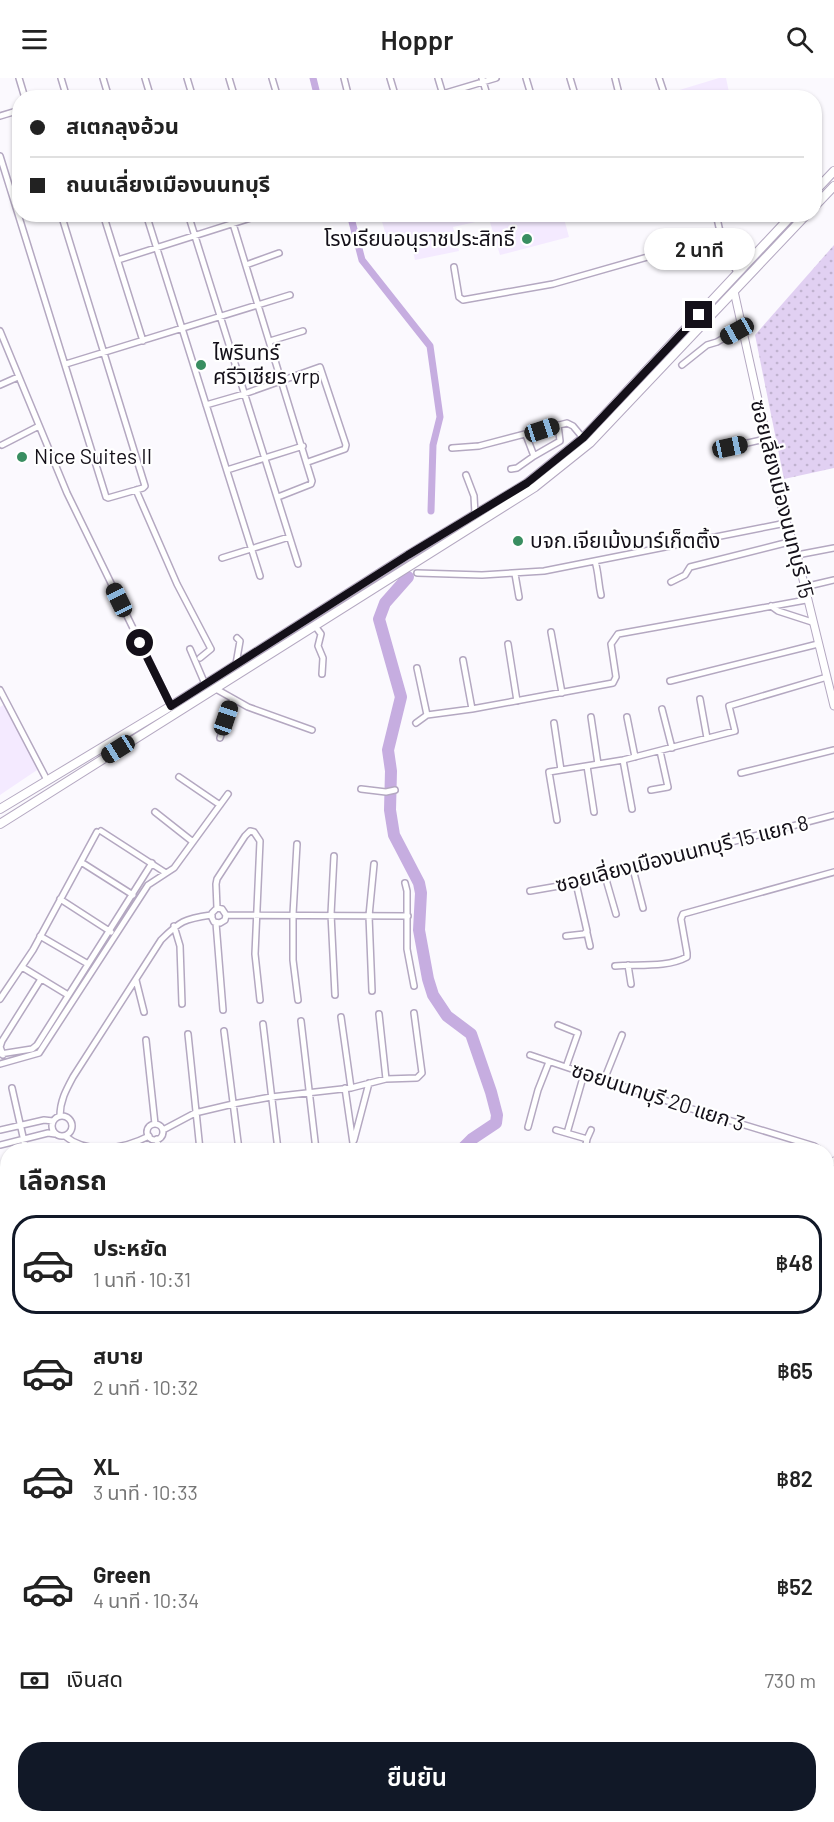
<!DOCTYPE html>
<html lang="th">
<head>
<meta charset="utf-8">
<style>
	body { margin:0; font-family:Barlow,"Noto Sans Thai",sans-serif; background:#f2f2f2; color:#222; height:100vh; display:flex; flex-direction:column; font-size:22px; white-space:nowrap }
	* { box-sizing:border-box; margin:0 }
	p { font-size:20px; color:#767676 }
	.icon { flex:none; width:33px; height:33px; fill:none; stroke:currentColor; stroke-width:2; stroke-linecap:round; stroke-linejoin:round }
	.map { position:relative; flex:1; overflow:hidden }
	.drawer { position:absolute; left:0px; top:1065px; width:834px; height:680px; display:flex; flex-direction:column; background:#fff; border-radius:24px 24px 0 0; box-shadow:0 2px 4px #0004 }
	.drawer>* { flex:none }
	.banner { position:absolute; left:12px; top:12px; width:810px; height:132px; border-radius:24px; box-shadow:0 2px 4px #0004; display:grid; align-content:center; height:132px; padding:0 18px; background:#fff }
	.end { position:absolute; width:27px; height:27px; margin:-14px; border:8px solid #141019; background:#fff; box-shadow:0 0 0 3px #fff }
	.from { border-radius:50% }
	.bubble { position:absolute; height:42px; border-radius:21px; background:#fff; box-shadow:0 2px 4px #0004; font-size:20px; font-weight:600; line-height:42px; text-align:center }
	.car { position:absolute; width:18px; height:36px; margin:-18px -9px; border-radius:8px; box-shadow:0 0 4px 2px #0007; background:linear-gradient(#222 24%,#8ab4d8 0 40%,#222 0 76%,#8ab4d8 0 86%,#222 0) }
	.banner b { display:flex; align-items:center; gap:21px; height:57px; font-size:22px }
	.banner b+b { border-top:2px solid #e0e0e0 }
	.banner i { width:15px; height:15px; background:#222 }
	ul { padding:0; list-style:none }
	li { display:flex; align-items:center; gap:18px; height:99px; margin:0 12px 9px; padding:0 6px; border:3px solid transparent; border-radius:24px }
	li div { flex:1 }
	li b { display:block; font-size:22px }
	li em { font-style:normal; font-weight:600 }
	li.current { border-color:#111827 }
	li>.icon { width:54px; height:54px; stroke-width:1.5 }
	h2 { padding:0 18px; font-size:27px; line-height:72px }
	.pay { display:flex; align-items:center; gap:15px; height:66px; padding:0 18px; font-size:22px }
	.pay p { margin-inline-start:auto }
	.button { display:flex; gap:12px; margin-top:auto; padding:12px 18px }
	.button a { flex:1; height:69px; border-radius:24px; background:#111827; color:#fff; font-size:24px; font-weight:600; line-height:69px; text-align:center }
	header { display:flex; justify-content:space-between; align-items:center; height:78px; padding:0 18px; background:#fff; font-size:27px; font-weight:600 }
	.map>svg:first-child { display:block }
	.built { fill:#f4eaff }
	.grass { fill:url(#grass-dots) }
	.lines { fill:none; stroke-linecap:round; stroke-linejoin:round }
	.canal { stroke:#c6ade0; stroke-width:7 }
	.river { stroke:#c6ade0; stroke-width:12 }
	.minor-casing { stroke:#b4a8c1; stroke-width:8 }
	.tertiary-casing { stroke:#b4a8c1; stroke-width:9 }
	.secondary-casing { stroke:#b4a8c1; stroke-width:10 }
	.minor { stroke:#fff; stroke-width:5 }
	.tertiary { stroke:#fff; stroke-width:7 }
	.secondary { stroke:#fff; stroke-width:8 }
	.route { stroke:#141019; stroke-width:8 }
	.poi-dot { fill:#398e61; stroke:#fff; stroke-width:2 }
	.labels { text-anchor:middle; stroke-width:4.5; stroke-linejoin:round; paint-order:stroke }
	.poi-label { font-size:21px; fill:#141019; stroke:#fff; text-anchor:start }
	.street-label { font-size:21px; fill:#141019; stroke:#fff }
</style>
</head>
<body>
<header><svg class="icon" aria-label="menu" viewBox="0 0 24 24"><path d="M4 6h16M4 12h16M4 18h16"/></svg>Hoppr<svg class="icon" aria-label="search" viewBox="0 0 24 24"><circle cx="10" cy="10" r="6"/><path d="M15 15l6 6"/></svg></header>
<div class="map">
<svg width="834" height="1744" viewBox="0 0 834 1744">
	<defs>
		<pattern id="grass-dots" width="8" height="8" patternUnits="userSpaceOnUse" patternTransform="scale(1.5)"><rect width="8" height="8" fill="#e1d0f2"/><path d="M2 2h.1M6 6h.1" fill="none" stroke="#c0b2cf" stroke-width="1.8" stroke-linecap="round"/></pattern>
	</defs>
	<rect width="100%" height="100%" fill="#fbf9fe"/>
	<path class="built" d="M719,0H726L730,19L653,20Z
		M380,137H563L569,159L500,177L489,141L453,149L459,173L415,182L410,159L388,164Z
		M7,625L40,690L0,717V629Z"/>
	<path class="grass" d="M834,167V390L784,401L755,257Z"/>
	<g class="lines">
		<path class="canal" d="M313,0L318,20
			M350,136L362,182L430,268L440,339L433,367L431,433"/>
		<path class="river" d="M408,499L385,525L379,541L401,619L388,672L391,693L390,732L394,757L419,805L421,815L419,852L428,901L433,917L447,938L471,956L491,1014L497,1037L496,1045L472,1061L461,1072
			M326,1744L327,1737"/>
		<g class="minor-casing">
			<path id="minor" d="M19,0L25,20
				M61,0L67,20
				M103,0L109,20
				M145,0L151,20
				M187,0L193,20
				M229,0L235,20
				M272,0L278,20
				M344,0L349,20
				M390,0L396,20
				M438,0L444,20
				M482,0L488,20
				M526,0L532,20
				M570,0L576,20
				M615,0L620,20
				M659,0L663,12
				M429,20L496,0
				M679,20L690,16L705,20
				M0,38L20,32
				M0,78L106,419L108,420L143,410L145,408L61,136
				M103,136L143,263
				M146,136L260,498
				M188,136L298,486
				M230,136L312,403L311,406L278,419
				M716,136L721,158L737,195
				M118,182L263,136
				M246,187L279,175
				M454,189L459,219L463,222L553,206L721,158
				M0,253L67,415L171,628
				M270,263L303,253
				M66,286L290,217
				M682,287L707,267L717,264L741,250
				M0,307L18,299
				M206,327L244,316L320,289L346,367L345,371L308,384
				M2,367L39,348
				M730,369L765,361
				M452,370L479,368L567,345L573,348L583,360
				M534,378L560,363L558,347
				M511,391L517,390L534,378L526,357
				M227,392L303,368
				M466,397L474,418L475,436
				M136,412L177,506L211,571L200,580
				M797,477L834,470
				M222,480L289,459
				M595,483C599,497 598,504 601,517
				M417,495L482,497L544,493L786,445
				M515,496L519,519
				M671,504L685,497L690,489L793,463
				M804,509L834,502
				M771,528L778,533L812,544
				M315,548L321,556L318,568L323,580L322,596
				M551,554L562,615
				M508,566L517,623
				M190,571L205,606
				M463,582L472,631
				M236,586L240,563L237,560
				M417,590L427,637L472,631L613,605L616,599L611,566L618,556L806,522
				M670,603L818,566
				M216,611L248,629L312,652
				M0,612L47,702
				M700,621L707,660
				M662,631L672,670
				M591,639L598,686
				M627,639L635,679
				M416,645L427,637
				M554,645L561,692
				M220,660L233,621
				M623,682L632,731
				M587,688L594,734
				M741,695L834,672
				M179,699L220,727
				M361,711L386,714L395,712
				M651,712L668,709L660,673
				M155,734L193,764
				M557,742L549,694L623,682L735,653L729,628L827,599
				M101,753L166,795
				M297,766L293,836V882L298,922
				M334,778L331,836L335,917
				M81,784L133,817
				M633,791L643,830
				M605,798L616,836
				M405,805L407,813V871L414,908
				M530,813L576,805L834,737
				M60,821L111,854
				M217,830L216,806L217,801L245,758L250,753L254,754L260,763L255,876L260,922
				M226,837L225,842L220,845L214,844L212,840V835L217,830L222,831L226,837L408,838
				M216,845L223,932
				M174,848L180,868L182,926
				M587,855L590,868
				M40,858L88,886
				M566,858L584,856L587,853L576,805
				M628,887L631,906
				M615,888C637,886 667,890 687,879V875L681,841L683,836L834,794
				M22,889L68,917
				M136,902L144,934
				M372,913L369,838L374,786
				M0,921L33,872L97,754
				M379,936L386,1001
				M341,939L351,1010
				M301,943L316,1072
				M263,946L278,1072
				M558,947L578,955L566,989
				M224,953L239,1072
				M188,956L200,1072
				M146,962L155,1046
				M0,976L32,971L37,967L152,785
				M3,977L0,969L2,963L41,901
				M530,977L679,1027L814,1068L820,1072
				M0,986L39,975L148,807L174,790L228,716
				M604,1002L622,957
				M12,1010L26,1072
				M345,1010L354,1072
				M60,1038C60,1023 66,1012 73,999L161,862C180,843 184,841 211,837
				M52 1048a10 10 0 1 1 20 0a10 10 0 1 1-20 0Z
				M147 1054a8 8 0 1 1 16 0a8 8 0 1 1-16 0Z
				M528,1049L538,1012L549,984
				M0,1052L44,1042L53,1043
				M163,1052L195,1035L233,1026L271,1019L351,1010L386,1001L417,1000L422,995L414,935
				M556,1052L587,1061L591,1052
				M567,1055L584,996
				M65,1058C88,1077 124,1071 149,1058
				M157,1061L159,1072
				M354,1062L369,1005
				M0,1067L48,1055L55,1056
				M585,1072L587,1061
				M826,1127L834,1123
				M826,1165L834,1162
				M0,1203L8,1201
				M826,1224L834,1222
				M0,1309L8,1349
				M0,1354L8,1352
				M0,1438L8,1436
				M0,1465L8,1478
				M0,1539L8,1551
				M826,1559H834
				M826,1593H834
				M826,1655H834
				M826,1715L834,1716
				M174,1737L187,1744
				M208,1744V1737
				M303,1744L304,1737"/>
		</g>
		<g class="tertiary-casing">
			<path id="tertiary" d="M734,213L783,434L797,477L834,628
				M826,1087L834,1083
				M826,1197L834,1215"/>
		</g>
		<g class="secondary-casing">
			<path id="secondary" d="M814,114L834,93
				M814,129L834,108
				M0,731L171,628L408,477L527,405L583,360L793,136
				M0,746L535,409L590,365L807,136
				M0,1104L8,1138
				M0,1150L8,1183
				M826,1509L834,1508
				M826,1517H834"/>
		</g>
		<use href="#minor" class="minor"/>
		<use href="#tertiary" class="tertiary"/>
		<use href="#secondary" class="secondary"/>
	</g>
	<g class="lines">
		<path class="route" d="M140,565L171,628L408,477L527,405L583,360L699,237"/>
	</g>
	<g class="poi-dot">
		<circle cx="527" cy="161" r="6"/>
		<circle cx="201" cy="287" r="6"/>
		<circle cx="22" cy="379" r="6"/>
		<circle cx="518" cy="463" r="6"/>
	</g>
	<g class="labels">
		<g class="poi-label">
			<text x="515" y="168" text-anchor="end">โรงเรียนอนุราชประสิทธิ์</text>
			<text x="213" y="282">ไพรินทร์<tspan x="213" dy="24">ศรีวิเชียร vrp</tspan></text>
			<text x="34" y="386">Nice Suites II</text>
			<text x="530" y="470">บจก.เจียเม้งมาร์เก็ตติ้ง</text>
		</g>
		<g class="street-label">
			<text transform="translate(782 421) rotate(76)" y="7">ซอยเลี่ยงเมืองนนทบุรี 15</text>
			<text transform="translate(682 776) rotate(-14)" y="7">ซอยเลี่ยงเมืองนนทบุรี 15 แยก 8</text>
			<text transform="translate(658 1019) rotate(18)" y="7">ซอยนนทบุรี 20 แยก 3</text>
		</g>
	</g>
</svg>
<i class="end from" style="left:140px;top:565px"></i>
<i class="end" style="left:699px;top:237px"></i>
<div class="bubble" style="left:644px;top:150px;width:111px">2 นาที</div>
<i class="car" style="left:737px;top:253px;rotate:241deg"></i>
<i class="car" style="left:542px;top:352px;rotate:72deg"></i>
<i class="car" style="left:730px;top:369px;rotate:78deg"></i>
<i class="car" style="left:119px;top:522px;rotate:334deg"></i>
<i class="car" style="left:226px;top:640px;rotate:19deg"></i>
<i class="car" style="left:118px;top:671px;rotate:238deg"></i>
<div class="banner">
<b><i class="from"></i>สเตกลุงอ้วน</b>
<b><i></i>ถนนเลี่ยงเมืองนนทบุรี</b>
</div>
<section class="drawer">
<h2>เลือกรถ</h2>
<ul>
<li class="current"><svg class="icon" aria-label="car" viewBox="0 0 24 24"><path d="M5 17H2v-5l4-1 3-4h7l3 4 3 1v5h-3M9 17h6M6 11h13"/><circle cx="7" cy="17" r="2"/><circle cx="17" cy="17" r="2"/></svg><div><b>ประหยัด</b><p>1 นาที · 10:31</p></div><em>฿48</em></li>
<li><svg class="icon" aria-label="car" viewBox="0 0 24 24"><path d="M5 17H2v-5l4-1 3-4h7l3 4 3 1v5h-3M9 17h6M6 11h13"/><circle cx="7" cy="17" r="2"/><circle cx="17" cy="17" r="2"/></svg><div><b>สบาย</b><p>2 นาที · 10:32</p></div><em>฿65</em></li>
<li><svg class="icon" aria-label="car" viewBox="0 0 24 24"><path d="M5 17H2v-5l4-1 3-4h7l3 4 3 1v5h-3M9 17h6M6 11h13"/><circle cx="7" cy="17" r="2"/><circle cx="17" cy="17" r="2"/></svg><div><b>XL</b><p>3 นาที · 10:33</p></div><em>฿82</em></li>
<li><svg class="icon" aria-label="car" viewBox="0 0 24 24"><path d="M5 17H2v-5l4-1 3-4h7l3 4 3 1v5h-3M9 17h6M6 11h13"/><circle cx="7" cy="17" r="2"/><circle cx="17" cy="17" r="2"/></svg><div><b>Green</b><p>4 นาที · 10:34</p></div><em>฿52</em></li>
</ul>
<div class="pay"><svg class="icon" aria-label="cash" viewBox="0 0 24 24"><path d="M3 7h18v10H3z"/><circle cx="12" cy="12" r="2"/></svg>เงินสด<p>730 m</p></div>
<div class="button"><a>ยืนยัน</a></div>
</section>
</div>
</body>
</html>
